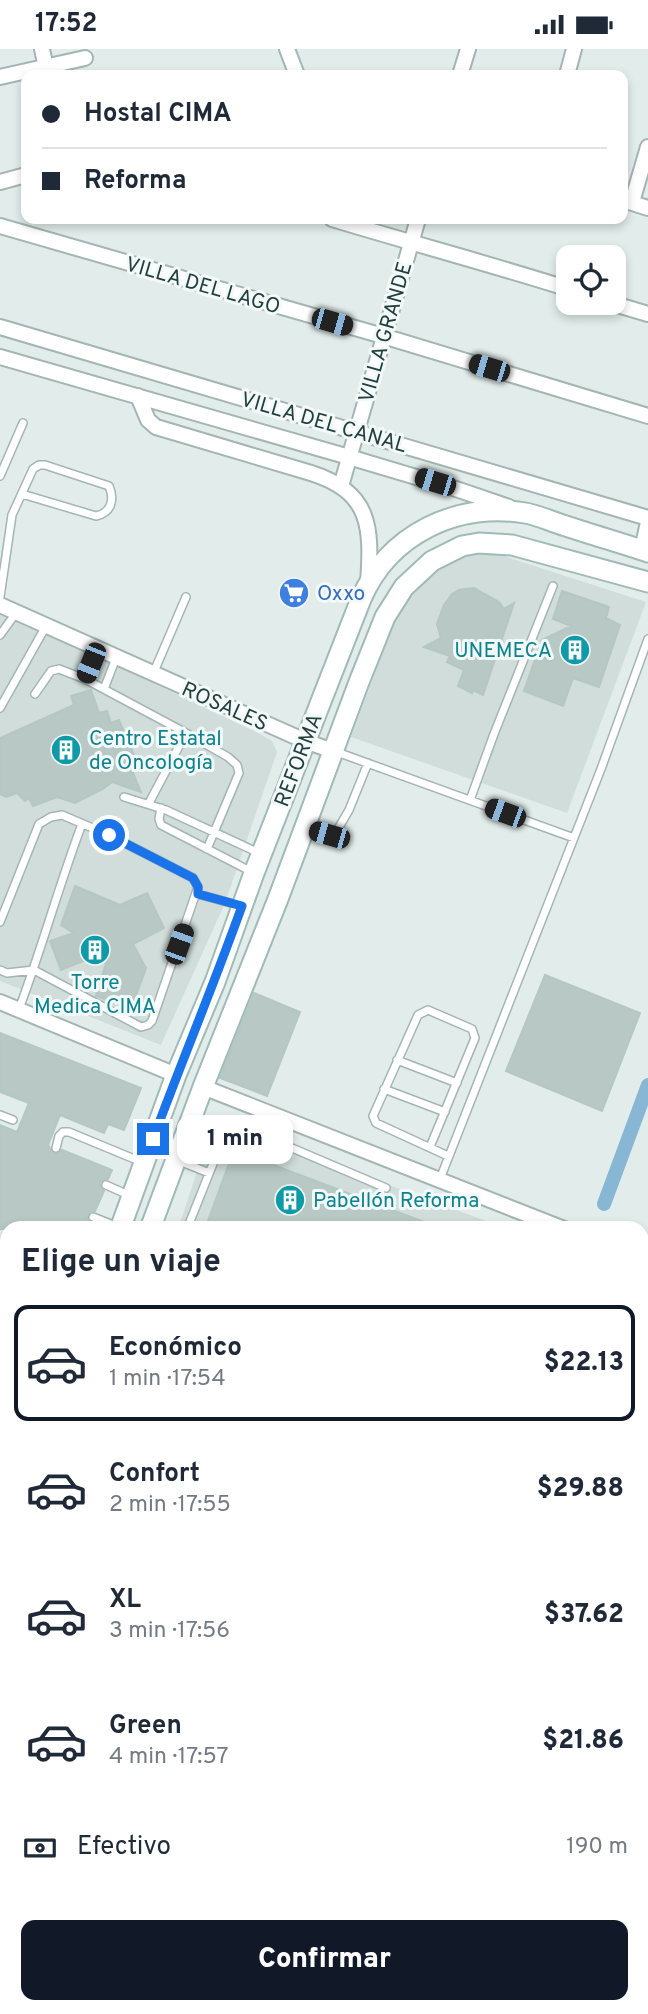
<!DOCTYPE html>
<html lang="es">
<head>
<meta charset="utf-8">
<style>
	body { margin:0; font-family:Overpass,sans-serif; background:#f2f2f3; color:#1f2937; height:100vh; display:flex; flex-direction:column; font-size:26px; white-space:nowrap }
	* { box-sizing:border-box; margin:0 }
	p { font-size:23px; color:#747a83 }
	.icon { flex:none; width:38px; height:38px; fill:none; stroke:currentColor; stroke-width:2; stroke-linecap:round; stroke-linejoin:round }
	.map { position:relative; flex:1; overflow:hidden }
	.side { position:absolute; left:0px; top:1172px; width:649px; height:793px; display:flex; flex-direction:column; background:#fff; border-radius:21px 21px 0 0; box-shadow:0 4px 10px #0003 }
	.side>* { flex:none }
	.guide { position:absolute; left:21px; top:21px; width:607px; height:154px; border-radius:14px; box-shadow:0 4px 10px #0003; display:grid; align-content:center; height:154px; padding:0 21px; background:#fff }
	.buttons { position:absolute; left:556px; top:196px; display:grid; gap:14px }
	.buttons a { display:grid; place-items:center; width:70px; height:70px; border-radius:14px; background:#fff; box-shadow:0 4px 10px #0003; font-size:35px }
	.end { position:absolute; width:32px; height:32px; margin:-16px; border:9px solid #1a73e8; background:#fff; box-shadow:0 0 0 4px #fff }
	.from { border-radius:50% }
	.bubble { position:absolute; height:49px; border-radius:14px; background:#fff; box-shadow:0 4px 10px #0003; font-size:23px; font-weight:800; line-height:49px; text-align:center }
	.car { position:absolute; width:21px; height:42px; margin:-21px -10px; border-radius:9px; box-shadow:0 0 5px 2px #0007; background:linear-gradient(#222 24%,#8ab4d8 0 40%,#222 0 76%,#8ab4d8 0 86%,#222 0) }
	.guide b { display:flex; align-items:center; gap:24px; height:66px; font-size:26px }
	.guide b+b { border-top:2px solid #e0e1e3 }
	.guide i { width:18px; height:18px; background:#1f2937 }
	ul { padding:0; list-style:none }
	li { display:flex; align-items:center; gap:21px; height:116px; margin:0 14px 10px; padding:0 7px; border:4px solid transparent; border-radius:14px }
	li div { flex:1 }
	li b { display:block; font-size:26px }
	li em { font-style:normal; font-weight:800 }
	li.on { border-color:#111827 }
	li>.icon { width:63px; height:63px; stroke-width:1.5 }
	h2 { padding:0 21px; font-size:32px; line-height:84px }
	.pay { display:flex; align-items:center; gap:18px; height:77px; padding:0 21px; font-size:26px }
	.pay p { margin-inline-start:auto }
	.action { display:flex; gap:14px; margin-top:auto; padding:14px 21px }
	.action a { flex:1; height:80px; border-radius:14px; background:#111827; color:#fff; font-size:28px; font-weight:800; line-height:80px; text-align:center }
	.status { display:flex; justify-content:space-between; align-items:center; height:49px; padding:0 35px; background:#fff; direction:ltr }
	.status svg { height:19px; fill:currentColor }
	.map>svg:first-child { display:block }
	.built { fill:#d0ddda }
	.water { fill:#87b7d5 }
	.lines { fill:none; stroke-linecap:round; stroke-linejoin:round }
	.canal { stroke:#87b7d5; stroke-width:14 }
	.building { fill:#b7c8c5; stroke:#b4c7c4; stroke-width:2 }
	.service-casing { stroke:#a4b5b4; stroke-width:10 }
	.minor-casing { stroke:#a4b5b4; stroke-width:18 }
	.tertiary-casing { stroke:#a4b5b4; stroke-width:21 }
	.secondary-casing { stroke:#a0bab6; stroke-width:23 }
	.primary-casing { stroke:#c1c9c9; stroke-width:24 }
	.service { stroke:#fff; stroke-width:7 }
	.minor { stroke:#fff; stroke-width:14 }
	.tertiary { stroke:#fff; stroke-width:18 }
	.secondary { stroke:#fff; stroke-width:19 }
	.primary { stroke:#64a5a4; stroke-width:21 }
	.route { stroke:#1a73e8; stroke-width:9 }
	.labels { text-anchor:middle; stroke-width:6; stroke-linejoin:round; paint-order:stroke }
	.street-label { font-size:21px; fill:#213f3e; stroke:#f3f9f8 }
	.shop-label { font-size:21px; fill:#366cbe; stroke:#f3f9f8; text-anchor:start }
	.culture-label { font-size:21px; fill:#0d838f; stroke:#f3f9f8; text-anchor:start }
</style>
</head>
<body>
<div class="status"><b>17:52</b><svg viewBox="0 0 49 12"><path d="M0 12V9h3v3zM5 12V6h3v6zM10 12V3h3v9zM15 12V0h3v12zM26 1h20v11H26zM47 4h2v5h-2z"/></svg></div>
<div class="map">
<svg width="648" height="1965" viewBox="0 0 648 1965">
	<rect width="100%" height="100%" fill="#e2edeb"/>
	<path class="built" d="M479,499L646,553L567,764L351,688L403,550L419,527Z
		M0,566L81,600L260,685L272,692L277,703L225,854L161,996L0,932Z
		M214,1071L505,1179L178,1180Z
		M642,1231L648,1233V1965H0V1699L7,1660V1958H642Z"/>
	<path class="water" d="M0,1788L7,1792V1852L0,1849Z
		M195,1958H298L309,1965H206Z"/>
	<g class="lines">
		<path class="canal" d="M604,1155L648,1036"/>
	</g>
	<path class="building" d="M474,539L499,553L504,560L514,554L483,646L473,641L472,644L458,637L464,621L447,613L450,607L424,598L441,589L437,575L444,556L452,545L459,541Z
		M562,542L609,558L606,569L620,576L599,638L573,629L563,657L524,642L542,591L571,577L553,570Z
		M91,641L99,664L107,662L111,674L119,671L137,713L130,717L141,743L112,733L103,740L75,754L57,748L33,757L29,749L25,752L17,744L6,748L0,745V689L74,656L71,647Z
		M75,837L120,856L147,844L164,879L133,895L146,919L131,960L96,947L110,901L61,921L50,892L74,884L61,876Z
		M545,926L640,964L602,1062L506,1022Z
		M254,944L300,963L267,1047L220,1029Z
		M0,984L141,1039L124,1081L108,1075L104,1084L60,1066L48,1096L54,1105H58L62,1101L112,1121L108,1130L103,1131L100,1134L101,1139L104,1142L95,1162H91L88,1165L87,1170L91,1174L88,1180H0V1076L17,1083L29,1054L0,1043Z
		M234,1101L437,1178V1180H205Z"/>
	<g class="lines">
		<g class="service-casing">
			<path id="service" d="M0,427L23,374
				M0,548L12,466L33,420L39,416H45L109,437C115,451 111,464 96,467L22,445
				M0,586L16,564
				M153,625L186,548
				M85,630L97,600
				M104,640L116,609
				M35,645L51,622L59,620L85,630L186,684L228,708L237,716L239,724L207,800
				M0,659L46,577
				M334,702L574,789
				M124,748L166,761L259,804
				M470,751L494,685L553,537
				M149,754L186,684
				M161,759L159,770L161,776L254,824
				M307,780L329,786L335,785L349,761L368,714
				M198,845L241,857
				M0,873L39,775L51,768L62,766L109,786L193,829L198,838L152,972L148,976L141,978L34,921L7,924L0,921
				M19,960C42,899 59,836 82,775
				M397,1011L457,1034
				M384,1040L445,1063
				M0,1066L13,1071
				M430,1098L475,989L472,980L428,961L418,966L373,1067L376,1074L448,1107
				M56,1099L59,1087L63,1083H69L144,1114
				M177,1111L209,1124
				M440,1130L601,720L648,590
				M106,1136L131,1147
				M93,1168L118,1178
				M187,1180L226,1082L233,1076H238L386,1139
				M0,1312L7,1311
				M642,1550L644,1547L648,1548
				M642,1617L648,1622
				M642,1938L648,1926
				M77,1958L85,1961L95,1958
				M461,1958L475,1965
				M409,1965L413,1958
				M422,1965L425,1958
				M630,1965L632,1958"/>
		</g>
		<g class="minor-casing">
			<path id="minor" d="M42,0L46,19
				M287,0L297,26
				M460,26L468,0
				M567,26L574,0
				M0,28L85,9
				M0,133L26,126
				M623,151L648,159
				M632,153L648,98
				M332,170C411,194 490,215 569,240
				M0,177L383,287L648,367
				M611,254L648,265
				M0,278L648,469
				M0,308L349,408L456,440L509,458
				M138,347L148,371L156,378L311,424C371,443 372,478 368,534
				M341,437L418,170
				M642,501L648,473
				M0,556L305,692L333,702
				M0,953L176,1026
				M203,1038L564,1180
				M642,1210L648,1213"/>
		</g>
		<g class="tertiary-casing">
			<path id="tertiary" d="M0,1370L7,1373
				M642,1676L648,1679"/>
		</g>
		<g class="secondary-casing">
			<path id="secondary" d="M120,1180L176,1026L215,933L254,824L361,550C389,485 456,453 525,464C538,466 552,473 566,477C593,486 621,494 648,503
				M150,1180L203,1038L278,850L359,633L385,568L404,538L432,512L462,497L479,494L512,496L648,533
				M0,1525L7,1499
				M0,1633L7,1607"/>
		</g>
		<g class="primary-casing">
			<path id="primary" d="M0,1769L7,1772
				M0,1870L7,1873
				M157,1958L167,1965
				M331,1958L342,1965"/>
		</g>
		<use href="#service" class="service"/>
		<use href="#minor" class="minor"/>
		<use href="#tertiary" class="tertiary"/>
		<use href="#secondary" class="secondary"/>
		<use href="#primary" class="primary"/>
	</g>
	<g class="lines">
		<path class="route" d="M109,786L193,829L198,838V845L242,857C214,935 182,1012 153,1090"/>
	</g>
	<defs>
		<g id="supermarket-disc" transform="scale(1.575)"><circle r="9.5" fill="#3f7fe0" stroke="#f3f9f8"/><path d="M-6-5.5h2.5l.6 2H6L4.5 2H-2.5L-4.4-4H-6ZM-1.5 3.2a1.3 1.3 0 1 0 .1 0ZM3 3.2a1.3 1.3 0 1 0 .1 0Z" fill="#fff"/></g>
		<g id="building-disc" transform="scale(1.575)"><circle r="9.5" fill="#0f9aa8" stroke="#f3f9f8"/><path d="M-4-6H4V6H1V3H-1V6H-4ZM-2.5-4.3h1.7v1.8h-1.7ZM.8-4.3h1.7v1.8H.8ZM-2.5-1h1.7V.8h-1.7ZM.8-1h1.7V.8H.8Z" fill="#fff"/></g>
	</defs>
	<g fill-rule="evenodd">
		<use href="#supermarket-disc" x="294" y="544"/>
		<use href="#building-disc" x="575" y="601"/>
		<use href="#building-disc" x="66" y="701"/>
		<use href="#building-disc" x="95" y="901"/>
		<use href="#building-disc" x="290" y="1151"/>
	</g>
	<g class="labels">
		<g class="street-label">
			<text transform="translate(203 236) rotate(16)" y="7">VILLA DEL LAGO</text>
			<text transform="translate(385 283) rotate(-74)" y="7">VILLA GRANDE</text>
			<text transform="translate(324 373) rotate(16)" y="7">VILLA DEL CANAL</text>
			<text transform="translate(225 657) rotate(24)" y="7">ROSALES</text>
			<text transform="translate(298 711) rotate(-69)" y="7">REFORMA</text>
		</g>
		<g class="shop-label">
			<text x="317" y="551">Oxxo</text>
		</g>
		<g class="culture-label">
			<text x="552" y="608" text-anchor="end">UNEMECA</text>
			<text x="89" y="696">Centro Estatal<tspan x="89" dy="24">de Oncología</tspan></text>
			<text x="95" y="940" text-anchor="middle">Torre<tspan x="95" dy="24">Medica CIMA</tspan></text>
			<text x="313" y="1158">Pabellón Reforma</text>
		</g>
	</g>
</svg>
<div class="buttons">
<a><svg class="icon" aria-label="locate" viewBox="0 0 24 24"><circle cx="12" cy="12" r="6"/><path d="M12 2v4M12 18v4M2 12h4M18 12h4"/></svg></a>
</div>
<i class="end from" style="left:109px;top:786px"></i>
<i class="end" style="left:153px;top:1090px"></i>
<div class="bubble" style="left:177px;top:1066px;width:116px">1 min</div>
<i class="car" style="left:332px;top:273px;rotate:106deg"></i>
<i class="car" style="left:489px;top:319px;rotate:287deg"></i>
<i class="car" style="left:435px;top:433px;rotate:287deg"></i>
<i class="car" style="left:91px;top:614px;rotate:202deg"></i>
<i class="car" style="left:505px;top:764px;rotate:290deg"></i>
<i class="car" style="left:329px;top:786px;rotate:286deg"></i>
<i class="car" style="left:179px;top:895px;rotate:20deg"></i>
<div class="guide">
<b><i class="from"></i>Hostal CIMA</b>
<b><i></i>Reforma</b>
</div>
<section class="side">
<h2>Elige un viaje</h2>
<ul>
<li class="on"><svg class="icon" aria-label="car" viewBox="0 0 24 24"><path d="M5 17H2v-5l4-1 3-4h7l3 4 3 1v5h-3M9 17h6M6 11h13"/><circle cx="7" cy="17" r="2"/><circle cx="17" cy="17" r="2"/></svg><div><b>Económico</b><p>1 min · 17:54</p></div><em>$22.13</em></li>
<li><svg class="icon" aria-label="car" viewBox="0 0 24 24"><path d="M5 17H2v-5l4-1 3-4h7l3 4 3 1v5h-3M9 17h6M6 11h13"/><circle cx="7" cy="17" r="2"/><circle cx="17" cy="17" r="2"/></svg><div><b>Confort</b><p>2 min · 17:55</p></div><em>$29.88</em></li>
<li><svg class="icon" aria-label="car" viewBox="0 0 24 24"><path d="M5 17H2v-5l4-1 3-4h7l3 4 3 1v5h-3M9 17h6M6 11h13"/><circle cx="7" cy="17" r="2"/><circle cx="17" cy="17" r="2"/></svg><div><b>XL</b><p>3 min · 17:56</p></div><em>$37.62</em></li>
<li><svg class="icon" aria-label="car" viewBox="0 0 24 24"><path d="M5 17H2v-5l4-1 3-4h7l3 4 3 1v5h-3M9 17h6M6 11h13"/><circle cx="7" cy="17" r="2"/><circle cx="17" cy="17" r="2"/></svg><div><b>Green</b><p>4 min · 17:57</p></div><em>$21.86</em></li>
</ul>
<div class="pay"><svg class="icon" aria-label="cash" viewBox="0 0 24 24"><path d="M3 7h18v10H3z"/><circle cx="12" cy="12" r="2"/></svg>Efectivo<p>190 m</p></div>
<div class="action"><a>Confirmar</a></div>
</section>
</div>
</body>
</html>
